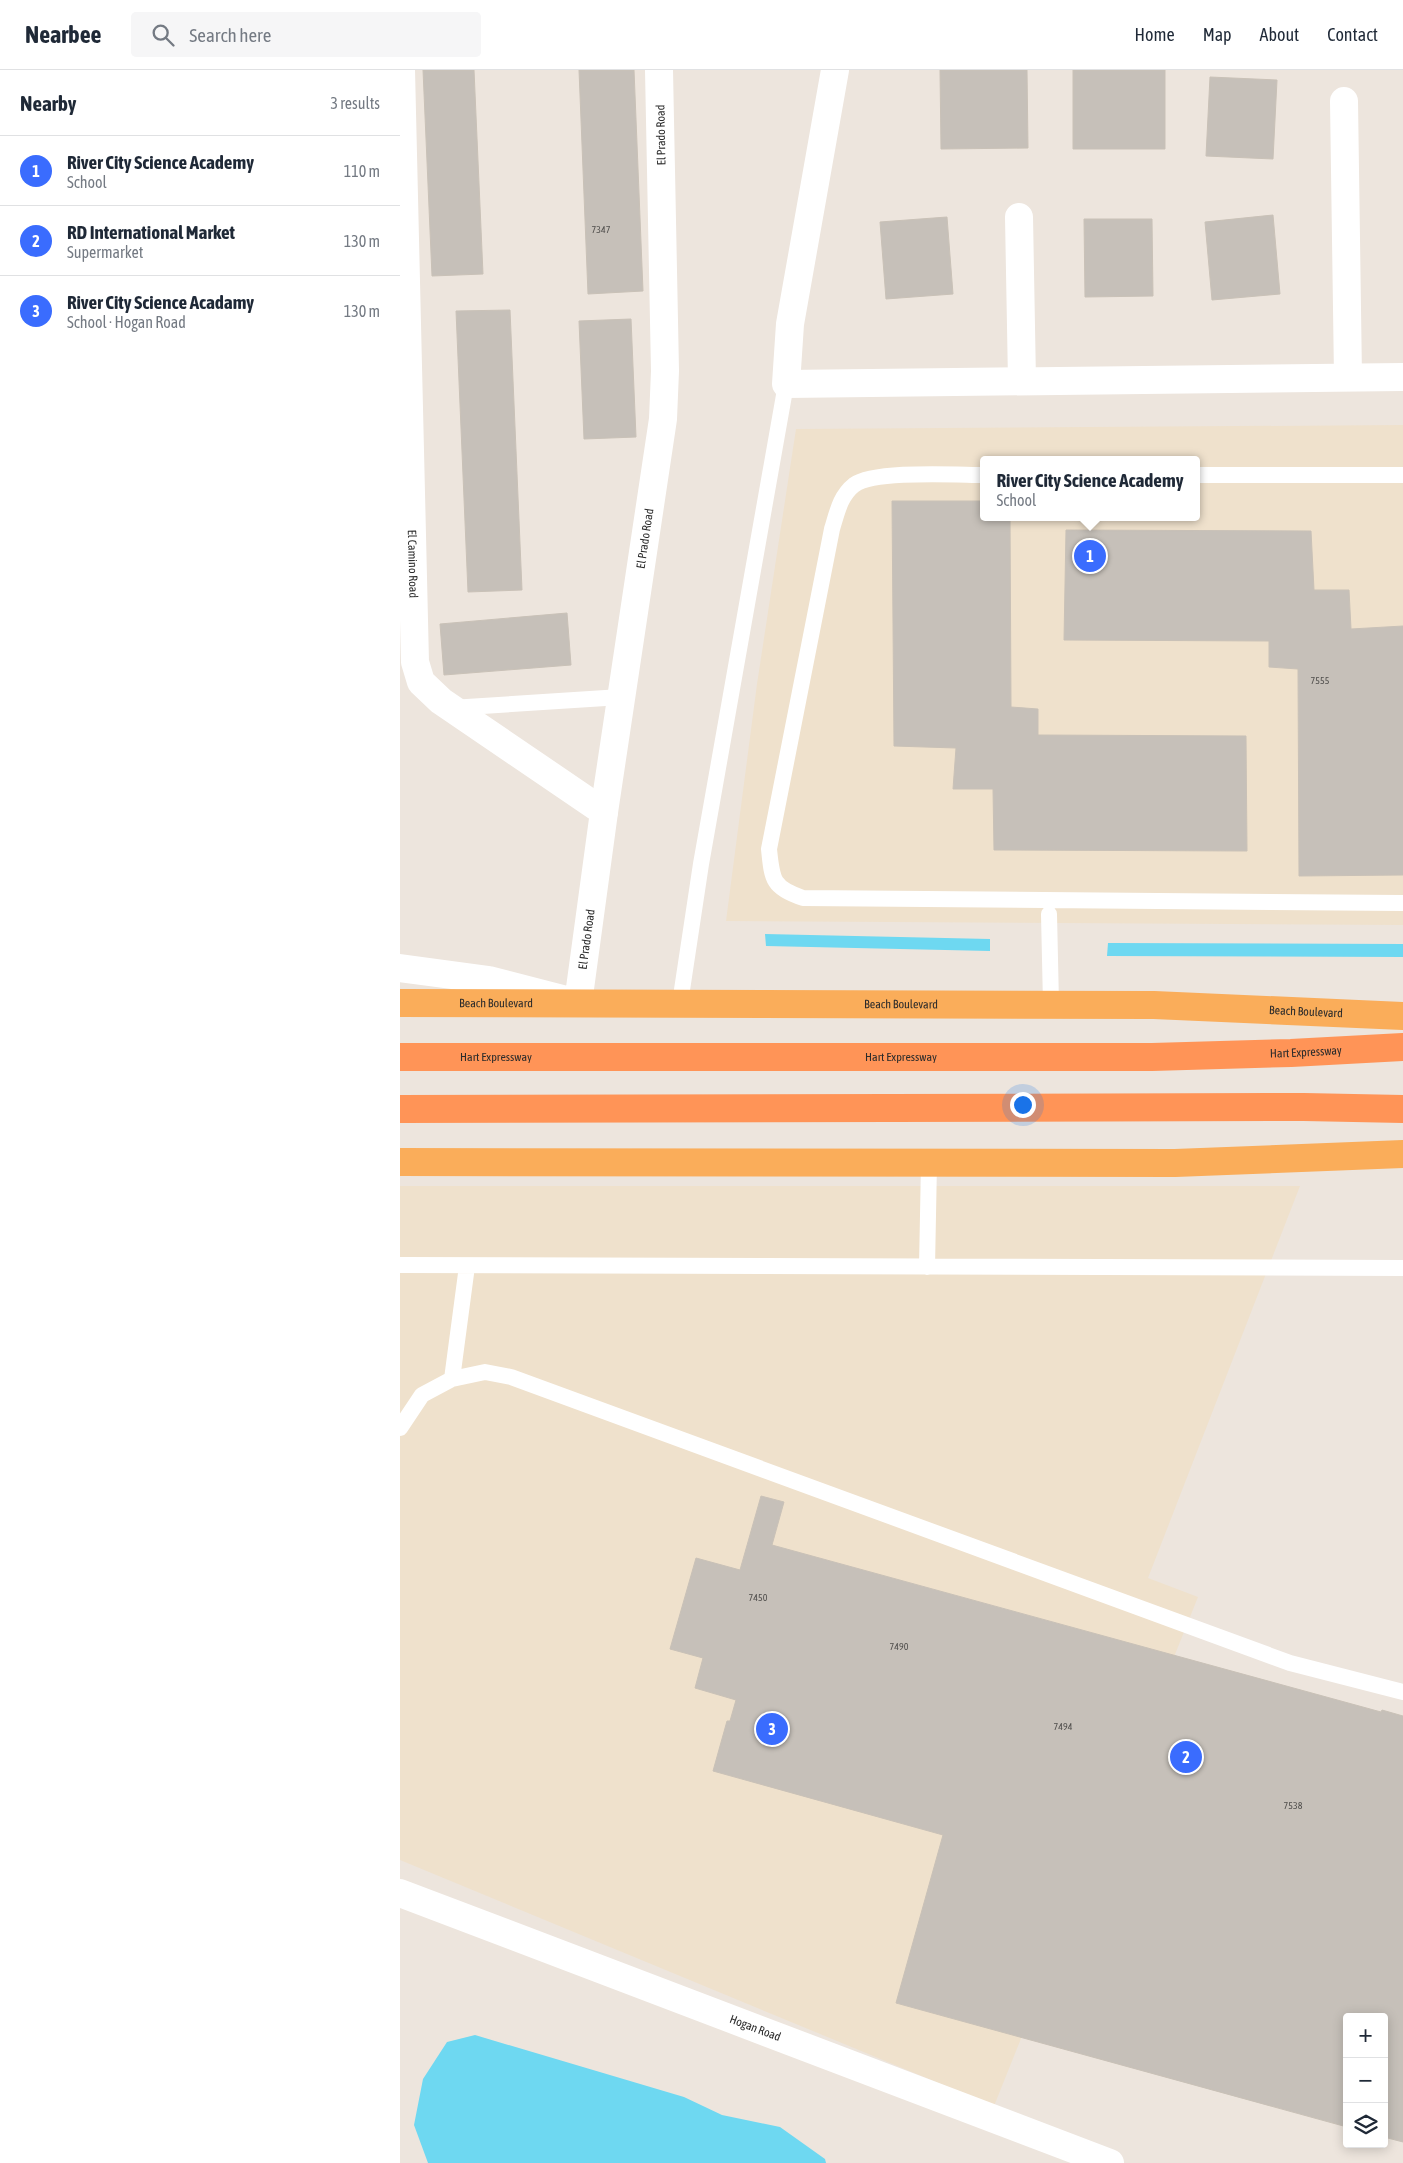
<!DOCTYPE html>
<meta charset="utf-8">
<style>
:root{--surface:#fff;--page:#f6f6f7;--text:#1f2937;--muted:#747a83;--line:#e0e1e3;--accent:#3a6cfe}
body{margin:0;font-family:"Asap Condensed",sans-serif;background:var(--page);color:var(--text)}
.controls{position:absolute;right:15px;bottom:15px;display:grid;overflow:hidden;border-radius:5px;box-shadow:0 2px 12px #0003}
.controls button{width:45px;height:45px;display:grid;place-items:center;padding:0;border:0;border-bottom:1px solid var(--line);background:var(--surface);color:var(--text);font:25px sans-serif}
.you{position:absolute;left:622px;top:1034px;width:18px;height:18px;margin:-12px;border:4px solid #fff;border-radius:50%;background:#1a73e8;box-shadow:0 0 0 8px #1a73e833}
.badge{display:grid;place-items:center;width:32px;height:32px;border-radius:50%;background:var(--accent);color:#fff;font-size:16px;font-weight:700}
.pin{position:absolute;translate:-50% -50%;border:2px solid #fff;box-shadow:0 1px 5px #0006}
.popup{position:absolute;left:580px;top:386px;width:220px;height:65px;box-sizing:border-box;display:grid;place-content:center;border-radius:5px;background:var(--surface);filter:drop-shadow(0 1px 4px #0005);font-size:16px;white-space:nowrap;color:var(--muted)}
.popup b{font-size:19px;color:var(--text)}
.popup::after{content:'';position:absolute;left:50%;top:100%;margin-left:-10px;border:10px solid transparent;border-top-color:var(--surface)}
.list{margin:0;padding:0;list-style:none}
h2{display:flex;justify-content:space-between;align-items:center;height:65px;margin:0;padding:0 20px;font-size:21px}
h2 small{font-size:16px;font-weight:400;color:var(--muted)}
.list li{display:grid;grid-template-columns:32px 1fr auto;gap:15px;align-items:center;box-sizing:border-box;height:70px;padding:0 20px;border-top:1px solid var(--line)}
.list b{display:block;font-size:19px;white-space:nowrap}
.list p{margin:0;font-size:16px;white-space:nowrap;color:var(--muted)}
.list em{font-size:16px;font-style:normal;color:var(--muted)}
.icon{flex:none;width:28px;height:28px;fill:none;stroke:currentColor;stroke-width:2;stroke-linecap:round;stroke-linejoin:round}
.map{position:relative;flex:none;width:1003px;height:2093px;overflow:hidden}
header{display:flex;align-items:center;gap:30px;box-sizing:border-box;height:70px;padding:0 25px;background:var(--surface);border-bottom:1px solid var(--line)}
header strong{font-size:24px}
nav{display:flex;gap:28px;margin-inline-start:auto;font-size:18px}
.search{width:350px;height:45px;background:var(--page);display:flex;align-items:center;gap:12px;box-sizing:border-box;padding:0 18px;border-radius:5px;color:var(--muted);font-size:19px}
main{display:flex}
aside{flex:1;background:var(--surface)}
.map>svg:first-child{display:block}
.education{fill:#efe1cc;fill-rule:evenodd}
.water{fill:#6ed8f1}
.building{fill:#c6c0b9;stroke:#c9c1b7}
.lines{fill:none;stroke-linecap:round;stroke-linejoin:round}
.service{stroke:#fff;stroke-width:16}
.minor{stroke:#fff;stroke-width:28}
.secondary{stroke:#fff;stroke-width:28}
.trunk{stroke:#faad5a;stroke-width:28}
.motorway{stroke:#ff9457;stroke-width:28}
.labels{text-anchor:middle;stroke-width:5;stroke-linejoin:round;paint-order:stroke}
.number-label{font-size:10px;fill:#52504e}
.street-label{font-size:12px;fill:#2b2b2b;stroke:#fff}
</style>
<header>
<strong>Nearbee</strong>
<div class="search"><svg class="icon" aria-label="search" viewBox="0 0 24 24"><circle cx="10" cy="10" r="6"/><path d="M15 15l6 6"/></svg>Search here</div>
<nav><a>Home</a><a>Map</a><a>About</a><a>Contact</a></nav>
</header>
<main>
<aside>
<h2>Nearby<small>3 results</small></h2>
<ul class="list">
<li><span class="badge">1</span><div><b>River City Science Academy</b><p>School</p></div><em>110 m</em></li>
<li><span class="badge">2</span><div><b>RD International Market</b><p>Supermarket</p></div><em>130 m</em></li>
<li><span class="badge">3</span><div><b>River City Science Acadamy</b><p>School · Hogan Road</p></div><em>130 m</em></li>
</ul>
</aside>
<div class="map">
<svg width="1003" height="2093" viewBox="0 0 1003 2093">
<rect width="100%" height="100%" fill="#ede5dd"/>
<path class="education" d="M1003 355V855L326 851 357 614 396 359ZM584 390H796V447H584Z
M0 1116H900L748 1508 798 1527 594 2036 0 1790Z"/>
<path class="water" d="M365 864 590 869V881L366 876Z
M708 873 1003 874V887L707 886Z
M75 1965 284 2027 322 2045 380 2057 425 2089 426 2093H28L14 2055 23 2009 47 1972Z"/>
<path class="building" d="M23 0H74L83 204 32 206Z
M179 0H234L243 221 188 224Z
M540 0H627L628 78 541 79Z
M673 0H765V79H673Z
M810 7 877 10 873 89 806 86Z
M873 145 880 224 812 230 805 152Z
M547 147 553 224 486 229 480 152Z
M684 149H752L753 226 685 227Z
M110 240 122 520 68 522 56 241Z
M231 249 236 367 184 369 179 251Z
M492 431H584V447H610L611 637 638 639V665L846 666 847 781 594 780 593 719H553L556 678 494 676Z
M666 460 911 461 914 520H949L951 559 1003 556V805L899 806 898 599 869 597V571L664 570Z
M167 543 171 595 44 605 40 554Z
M361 1426 384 1432 372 1475 981 1642 982 1640 1003 1646V2072L984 2067V1947H947V2057L496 1933 543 1765 313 1701 327 1651H330L336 1630 295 1618 303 1588 270 1579 296 1488 340 1500Z"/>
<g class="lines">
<path class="service" d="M584 405C557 405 474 400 454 415 440 426 437 443 432 459L369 779C372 809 372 818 403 828L1003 833
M796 405H1003
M51 638 221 627
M649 844 651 934
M280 933 301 794 386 314
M0 1195 1003 1198
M527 1197 529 1093
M52 1309 67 1196
M0 1358 22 1325 52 1309 85 1302 111 1307 890 1593 1003 1622"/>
<g class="minor">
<path id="s1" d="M1 0 15 592 21 612 41 631 204 742"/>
<path d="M435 0 390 254 386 314 1003 307"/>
<path d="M944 31 948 307"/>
<path d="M619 147 622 311"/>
<path id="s2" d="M0 898 89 910 178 933 204 742 263 349 265 301 259 0"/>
</g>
<path class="secondary" id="s3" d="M0 1823 710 2093"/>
<g class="trunk">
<path id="s4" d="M0 933 754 935 1003 946"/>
<path d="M0 1092 775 1093 1003 1084"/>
</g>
<g class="motorway">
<path id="s5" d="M0 987H752L891 983 1003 977"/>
<path d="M0 1039 904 1037 1003 1039"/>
</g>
</g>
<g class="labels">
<g class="number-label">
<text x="201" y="163">7347</text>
<text x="920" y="614">7555</text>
<text x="358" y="1531">7450</text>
<text x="499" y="1580">7490</text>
<text x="663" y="1660">7494</text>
<text x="893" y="1739">7538</text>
</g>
<g class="street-label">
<text transform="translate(261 65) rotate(-91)" y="4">El Prado Road</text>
<text dy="4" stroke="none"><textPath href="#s2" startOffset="651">El Prado Road</textPath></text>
<text dy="4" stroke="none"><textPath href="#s1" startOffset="494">El Camino Road</textPath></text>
<text dy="4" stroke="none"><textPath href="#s2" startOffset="246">El Prado Road</textPath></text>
<text dy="4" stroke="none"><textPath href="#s4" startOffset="96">Beach Boulevard</textPath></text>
<text dy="4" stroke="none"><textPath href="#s4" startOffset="501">Beach Boulevard</textPath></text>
<text dy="4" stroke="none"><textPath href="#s4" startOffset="906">Beach Boulevard</textPath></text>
<text dy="4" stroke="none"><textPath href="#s5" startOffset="906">Hart Expressway</textPath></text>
<text dy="4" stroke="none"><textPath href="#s5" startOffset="96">Hart Expressway</textPath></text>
<text dy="4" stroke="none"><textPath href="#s5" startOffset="501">Hart Expressway</textPath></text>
<text dy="4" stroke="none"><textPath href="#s3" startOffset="380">Hogan Road</textPath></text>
</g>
</g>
</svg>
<div class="controls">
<button>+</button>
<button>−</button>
<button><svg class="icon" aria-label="layers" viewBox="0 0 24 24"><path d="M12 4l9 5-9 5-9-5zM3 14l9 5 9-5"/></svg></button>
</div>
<div class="you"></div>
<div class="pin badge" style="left:690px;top:486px">1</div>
<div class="popup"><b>River City Science Academy</b>School</div>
<div class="pin badge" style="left:786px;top:1687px">2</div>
<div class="pin badge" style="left:372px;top:1659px">3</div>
</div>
</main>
